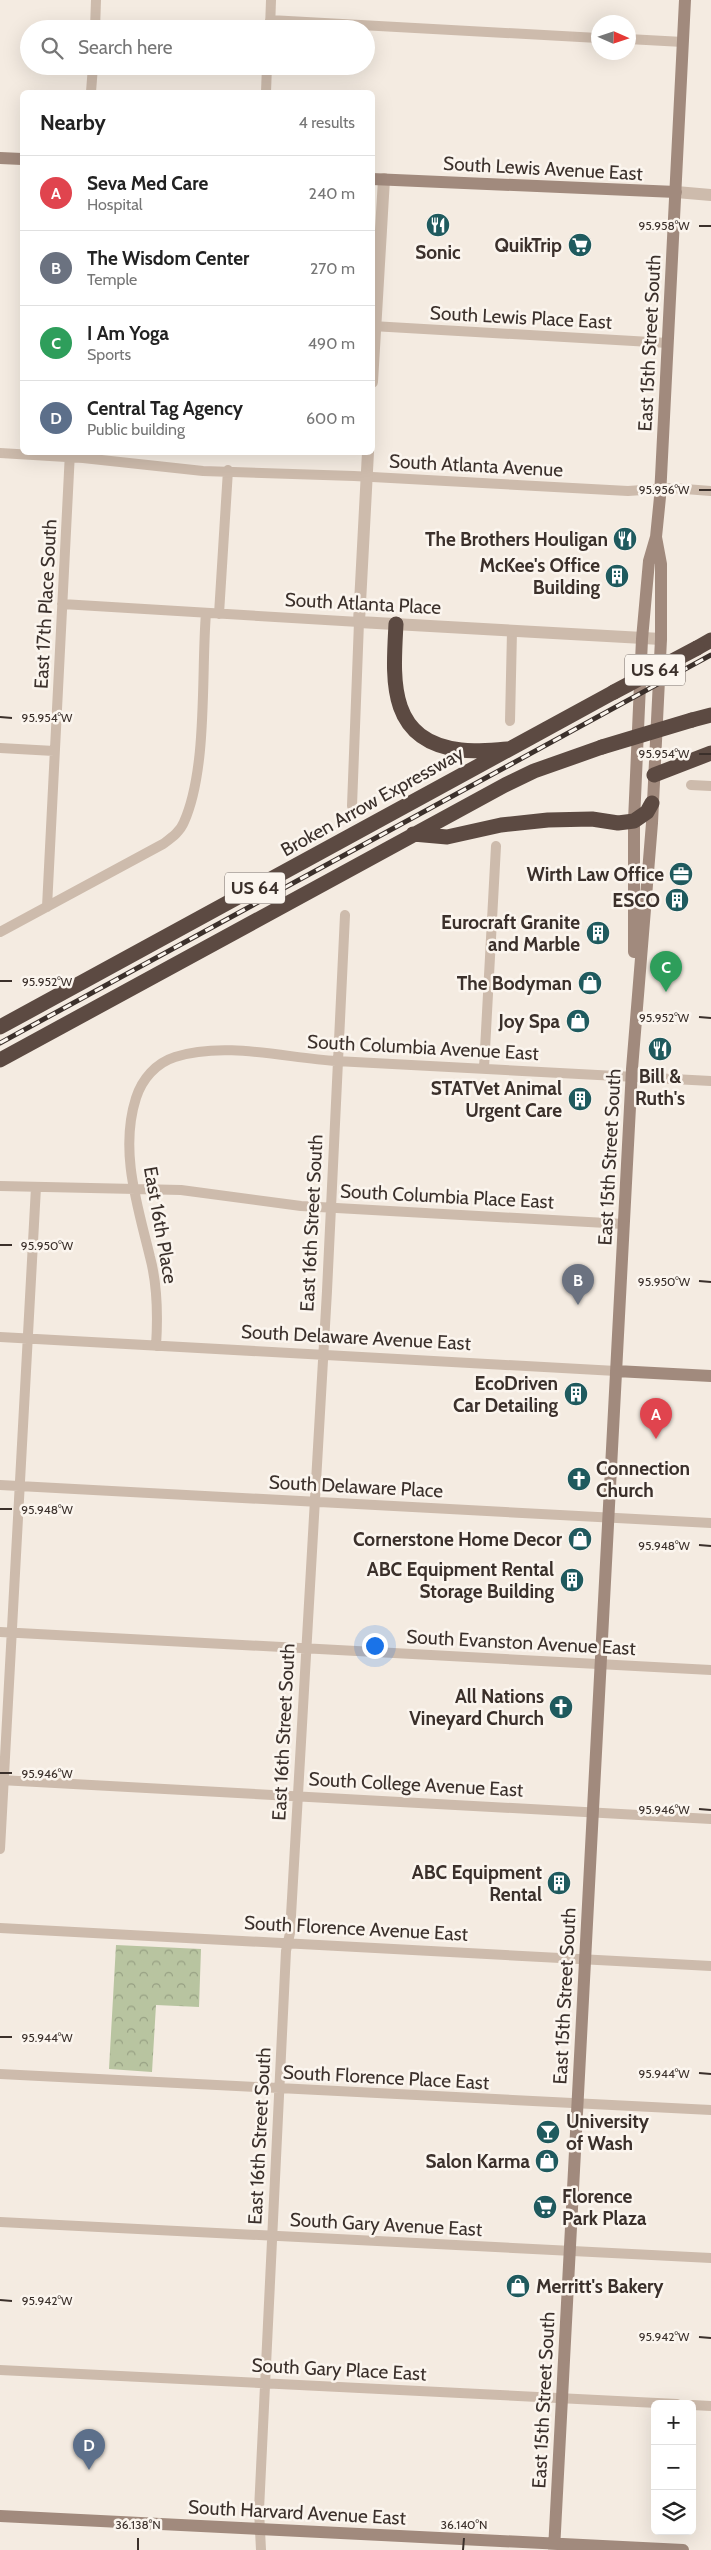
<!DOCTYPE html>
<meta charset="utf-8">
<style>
:root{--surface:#fff;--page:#f2f2f2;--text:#222;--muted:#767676;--line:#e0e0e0;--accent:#1f5a5e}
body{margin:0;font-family:Cabin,sans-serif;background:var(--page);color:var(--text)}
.controls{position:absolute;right:15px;bottom:15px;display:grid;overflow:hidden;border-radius:8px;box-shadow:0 5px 20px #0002}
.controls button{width:45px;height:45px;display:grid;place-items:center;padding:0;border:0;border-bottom:1px solid var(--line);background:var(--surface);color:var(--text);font:25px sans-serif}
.compass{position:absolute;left:591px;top:15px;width:45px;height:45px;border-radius:50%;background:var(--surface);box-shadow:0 5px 20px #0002;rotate:93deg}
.you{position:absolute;left:374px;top:1645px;width:18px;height:18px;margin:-12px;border:4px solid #fff;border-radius:50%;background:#1a73e8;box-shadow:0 0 0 8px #1a73e833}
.badge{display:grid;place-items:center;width:32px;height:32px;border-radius:50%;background:var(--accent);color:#fff;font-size:16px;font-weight:700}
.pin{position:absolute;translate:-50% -41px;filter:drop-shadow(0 1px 2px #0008)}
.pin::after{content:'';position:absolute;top:26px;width:18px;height:15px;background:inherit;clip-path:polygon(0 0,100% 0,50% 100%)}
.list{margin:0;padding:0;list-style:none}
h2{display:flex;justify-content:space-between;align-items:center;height:65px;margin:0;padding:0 20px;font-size:21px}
h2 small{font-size:16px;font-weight:400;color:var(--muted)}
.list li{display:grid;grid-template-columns:32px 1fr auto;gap:15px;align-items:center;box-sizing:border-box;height:75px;padding:0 20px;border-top:1px solid var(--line)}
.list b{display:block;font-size:19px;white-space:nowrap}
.list p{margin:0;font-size:16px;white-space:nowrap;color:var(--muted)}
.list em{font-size:16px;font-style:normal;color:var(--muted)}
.icon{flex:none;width:28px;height:28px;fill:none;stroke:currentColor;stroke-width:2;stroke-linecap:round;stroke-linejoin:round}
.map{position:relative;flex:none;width:711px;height:2550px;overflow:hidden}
.search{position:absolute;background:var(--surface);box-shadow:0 5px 20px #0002;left:20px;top:20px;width:355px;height:55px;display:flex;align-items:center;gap:12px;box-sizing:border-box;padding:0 18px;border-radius:28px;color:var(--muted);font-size:19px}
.panel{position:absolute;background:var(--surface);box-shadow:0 5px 20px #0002;left:20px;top:90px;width:355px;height:365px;border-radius:8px}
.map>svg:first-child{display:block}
.park{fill:url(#park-crowns)}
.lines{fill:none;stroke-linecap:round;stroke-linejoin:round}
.minor{stroke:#cdbbac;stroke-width:10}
.tertiary{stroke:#cdbbac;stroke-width:12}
.secondary{stroke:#a18a7d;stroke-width:12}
.motorway{stroke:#5c4a42;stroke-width:15}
.rail-casing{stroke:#3b302b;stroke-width:5}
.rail{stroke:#fbf5ee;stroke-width:3;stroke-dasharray:9;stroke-linecap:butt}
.motorway-bridge{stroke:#5c4a42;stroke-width:15}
.ticks{fill:none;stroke:#3b302b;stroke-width:2}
.labels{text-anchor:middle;stroke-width:5;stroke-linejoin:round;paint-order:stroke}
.shield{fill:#fbf5ee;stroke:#756b66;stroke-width:1}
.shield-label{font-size:18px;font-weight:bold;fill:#3b302b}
.street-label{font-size:19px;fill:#3b302b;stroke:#fbf5ee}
.poi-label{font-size:19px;font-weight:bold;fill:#3b302b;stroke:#fbf5ee;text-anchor:end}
.ticks-label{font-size:12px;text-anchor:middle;fill:#3b302b;stroke:#fbf5ee;stroke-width:5;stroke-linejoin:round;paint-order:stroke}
</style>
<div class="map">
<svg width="711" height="2550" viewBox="0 0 711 2550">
<defs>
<pattern id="park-crowns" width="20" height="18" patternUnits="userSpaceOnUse" patternTransform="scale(1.25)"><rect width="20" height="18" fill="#b8c4a0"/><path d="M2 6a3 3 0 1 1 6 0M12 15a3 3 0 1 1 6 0" fill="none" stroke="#97a083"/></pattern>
</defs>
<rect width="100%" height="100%" fill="#f4ebe1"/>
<path class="park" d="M116 1945 201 1949 199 2007 156 2005 152 2072 109 2069Z"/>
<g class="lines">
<path class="minor" d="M270 20 598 38
M95 29 96 0
M270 29 271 0
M628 39 683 42
M91 92 93 66
M266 92 267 66
M372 326 668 343
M0 453 83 458 203 471 354 476 628 491 672 488 711 491
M62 604 359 622 352 806
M219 614 228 470
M510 721 512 631
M0 748 54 751
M691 785 711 786
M47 907 70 452
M0 932 163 844C171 838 180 832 184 822 208 768 201 673 206 613
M484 1068 496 846
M0 1186 181 1190 301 1206 624 1224
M0 1337 616 1371
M156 1346C158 1316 158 1287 150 1257 138 1207 119 1151 136 1098 142 1079 156 1063 175 1057 225 1041 286 1058 336 1061 461 1068 586 1075 711 1081
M0 1485 711 1523
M0 1632 711 1670
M0 1780 711 1819
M0 1849 36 1187
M0 1928 711 1966
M0 2074 711 2110
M0 2222 711 2258
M0 2370 677 2404
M692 2405 711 2406
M261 2550 259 2510 286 1951 290 1933 327 1291 345 915"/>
<path class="tertiary" d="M676 192 711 195
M372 382 384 179
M368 452 359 622 661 639"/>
<path class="secondary" d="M0 158 22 159
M372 179 676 192
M634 952V821L642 639 649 561 656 537 660 497 685 0
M616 1371 711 1376
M0 2516 683 2550
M554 2550 632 1069 652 823 661 639V564L656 537"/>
<path class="motorway" d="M396 624C393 680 387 741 461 750 475 752 492 750 507 749
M697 648 711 640
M692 720 711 715
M654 775 711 753
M413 834 447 837 501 825 548 820 592 819 618 823 634 821 647 812 652 803
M0 1027 614 692
M0 1060 505 785 534 771 602 747"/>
<g class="rail-casing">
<path id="rail" d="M0 1043 711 655"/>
</g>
<use href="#rail" class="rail"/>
<path class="motorway-bridge" d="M614 692 697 648
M602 747 692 720"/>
</g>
<path class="ticks" d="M699 226H711M699 490H711M0 717 12 718M699 754H711M0 981H12M699 1017 711 1018M0 1245H12M699 1281 711 1282M0 1509H12M699 1545 711 1546M0 1773H12M699 1809 711 1810M0 2037H12M699 2073 711 2074M0 2300 12 2301M699 2337 711 2338M138 2550V2538M463 2550 464 2538"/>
<defs>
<g id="restaurant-disc" transform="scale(1.25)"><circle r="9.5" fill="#1f5a5e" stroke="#fbf5ee"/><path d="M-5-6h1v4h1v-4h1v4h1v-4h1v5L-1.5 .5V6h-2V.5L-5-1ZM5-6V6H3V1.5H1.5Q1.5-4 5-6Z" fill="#fff"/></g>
<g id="supermarket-disc" transform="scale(1.25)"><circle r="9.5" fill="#1f5a5e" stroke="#fbf5ee"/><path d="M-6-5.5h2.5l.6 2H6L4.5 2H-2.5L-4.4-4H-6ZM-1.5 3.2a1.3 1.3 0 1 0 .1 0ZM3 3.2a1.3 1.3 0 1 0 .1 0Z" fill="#fff"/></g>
<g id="building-disc" transform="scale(1.25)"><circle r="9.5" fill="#1f5a5e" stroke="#fbf5ee"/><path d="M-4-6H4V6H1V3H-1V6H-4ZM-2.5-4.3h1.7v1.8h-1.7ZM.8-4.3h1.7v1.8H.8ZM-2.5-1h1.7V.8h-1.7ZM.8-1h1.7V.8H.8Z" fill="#fff"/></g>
<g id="office-disc" transform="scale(1.25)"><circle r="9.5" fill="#1f5a5e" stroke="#fbf5ee"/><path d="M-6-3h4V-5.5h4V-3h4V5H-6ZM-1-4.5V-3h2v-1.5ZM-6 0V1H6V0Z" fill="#fff"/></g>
<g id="shop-disc" transform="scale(1.25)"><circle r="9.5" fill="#1f5a5e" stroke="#fbf5ee"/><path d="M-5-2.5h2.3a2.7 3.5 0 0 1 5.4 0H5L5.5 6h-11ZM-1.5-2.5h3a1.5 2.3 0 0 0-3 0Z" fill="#fff"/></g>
<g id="church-disc" transform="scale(1.25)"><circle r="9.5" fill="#1f5a5e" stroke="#fbf5ee"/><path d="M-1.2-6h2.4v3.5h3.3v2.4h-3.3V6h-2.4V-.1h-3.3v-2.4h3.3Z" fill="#fff"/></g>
<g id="bar-disc" transform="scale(1.25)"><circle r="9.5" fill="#1f5a5e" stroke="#fbf5ee"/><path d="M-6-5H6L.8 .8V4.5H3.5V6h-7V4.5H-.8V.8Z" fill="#fff"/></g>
</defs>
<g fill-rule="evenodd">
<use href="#restaurant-disc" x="438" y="225"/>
<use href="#supermarket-disc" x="580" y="245"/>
<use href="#restaurant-disc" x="625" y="539"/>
<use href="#building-disc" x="617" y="576"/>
<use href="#office-disc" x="681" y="874"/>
<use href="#building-disc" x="677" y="900"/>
<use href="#building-disc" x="598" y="933"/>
<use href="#shop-disc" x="590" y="983"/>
<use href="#shop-disc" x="578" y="1021"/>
<use href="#restaurant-disc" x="660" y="1049"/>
<use href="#building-disc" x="580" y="1099"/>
<use href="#building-disc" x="576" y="1394"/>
<use href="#church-disc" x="579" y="1479"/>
<use href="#shop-disc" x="580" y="1539"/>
<use href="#building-disc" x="572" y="1580"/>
<use href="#church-disc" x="561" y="1707"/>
<use href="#building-disc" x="559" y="1883"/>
<use href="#bar-disc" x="548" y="2132"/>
<use href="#shop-disc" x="547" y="2161"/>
<use href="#supermarket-disc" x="545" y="2207"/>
<use href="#shop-disc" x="518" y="2286"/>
</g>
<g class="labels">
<g class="shield">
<rect x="625" y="654.5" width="60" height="31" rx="4"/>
<rect x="225" y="872.5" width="60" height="31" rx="4"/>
</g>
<g class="shield-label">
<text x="655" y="676">US 64</text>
<text x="255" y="894">US 64</text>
</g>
<g class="street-label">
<text transform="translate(543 168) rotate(3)" y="7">South Lewis Avenue East</text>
<text transform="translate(521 317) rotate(3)" y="7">South Lewis Place East</text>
<text transform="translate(649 343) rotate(-87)" y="7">East 15th Street South</text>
<text transform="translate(476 465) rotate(3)" y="7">South Atlanta Avenue</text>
<text transform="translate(363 603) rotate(3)" y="7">South Atlanta Place</text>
<text transform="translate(45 604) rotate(-87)" y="7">East 17th Place South</text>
<text transform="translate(372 801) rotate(-29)" y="7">Broken Arrow Expressway</text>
<text transform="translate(423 1047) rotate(3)" y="7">South Columbia Avenue East</text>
<text transform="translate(609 1157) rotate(-87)" y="7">East 15th Street South</text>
<text transform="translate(447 1196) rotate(3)" y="7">South Columbia Place East</text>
<text transform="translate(311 1223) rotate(-87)" y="7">East 16th Street South</text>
<text transform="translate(161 1225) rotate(80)" y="7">East 16th Place</text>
<text transform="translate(356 1337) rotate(3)" y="7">South Delaware Avenue East</text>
<text transform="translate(356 1486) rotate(3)" y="7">South Delaware Place</text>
<text transform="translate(521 1642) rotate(3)" y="7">South Evanston Avenue East</text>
<text transform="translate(283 1732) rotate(-87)" y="7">East 16th Street South</text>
<text transform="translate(416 1784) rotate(3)" y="7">South College Avenue East</text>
<text transform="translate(356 1928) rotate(3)" y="7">South Florence Avenue East</text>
<text transform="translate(564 1996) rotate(-87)" y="7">East 15th Street South</text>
<text transform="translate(386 2077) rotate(3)" y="7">South Florence Place East</text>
<text transform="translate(259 2136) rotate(-87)" y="7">East 16th Street South</text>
<text transform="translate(386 2224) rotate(3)" y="7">South Gary Avenue East</text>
<text transform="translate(339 2369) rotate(3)" y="7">South Gary Place East</text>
<text transform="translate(543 2400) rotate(-87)" y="7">East 15th Street South</text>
<text transform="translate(297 2512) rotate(3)" y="7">South Harvard Avenue East</text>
</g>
<g class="poi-label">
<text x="562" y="252">QuikTrip</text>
<text x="438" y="259" text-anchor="middle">Sonic</text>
<text x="608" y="546">The Brothers Houligan</text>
<text x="600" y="572">McKee's Office<tspan x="600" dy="22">Building</tspan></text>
<text x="664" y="881">Wirth Law Office</text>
<text x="660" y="907">ESCO</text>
<text x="580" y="929">Eurocraft Granite<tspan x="580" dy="22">and Marble</tspan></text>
<text x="572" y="990">The Bodyman</text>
<text x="560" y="1028">Joy Spa</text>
<text x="660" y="1083" text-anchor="middle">Bill &amp;<tspan x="660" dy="22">Ruth's</tspan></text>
<text x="562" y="1095">STATVet Animal<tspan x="562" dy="22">Urgent Care</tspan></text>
<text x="558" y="1390">EcoDriven<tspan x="558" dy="22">Car Detailing</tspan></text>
<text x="596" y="1475" text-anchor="start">Connection<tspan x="596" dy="22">Church</tspan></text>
<text x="562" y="1546">Cornerstone Home Decor</text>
<text x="554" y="1576">ABC Equipment Rental<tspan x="554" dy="22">Storage Building</tspan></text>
<text x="544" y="1703">All Nations<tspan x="544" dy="22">Vineyard Church</tspan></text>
<text x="542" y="1879">ABC Equipment<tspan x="542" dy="22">Rental</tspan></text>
<text x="566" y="2128" text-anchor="start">University<tspan x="566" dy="22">of Wash</tspan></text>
<text x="530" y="2168">Salon Karma</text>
<text x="562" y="2203" text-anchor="start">Florence<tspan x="562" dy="22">Park Plaza</tspan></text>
<text x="536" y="2293" text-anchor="start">Merritt's Bakery</text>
</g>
</g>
<g class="ticks-label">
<text x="664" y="230">95.958°W</text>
<text x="664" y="494">95.956°W</text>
<text x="47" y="722">95.954°W</text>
<text x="664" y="758">95.954°W</text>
<text x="47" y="986">95.952°W</text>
<text x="664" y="1022">95.952°W</text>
<text x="47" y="1250">95.950°W</text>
<text x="664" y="1286">95.950°W</text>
<text x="47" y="1514">95.948°W</text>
<text x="664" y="1550">95.948°W</text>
<text x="47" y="1778">95.946°W</text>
<text x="664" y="1814">95.946°W</text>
<text x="47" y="2042">95.944°W</text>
<text x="664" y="2078">95.944°W</text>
<text x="47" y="2305">95.942°W</text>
<text x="664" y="2341">95.942°W</text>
<text x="138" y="2529">36.138°N</text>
<text x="464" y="2529">36.140°N</text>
</g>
</svg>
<div class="controls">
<button>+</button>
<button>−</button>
<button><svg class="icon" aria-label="layers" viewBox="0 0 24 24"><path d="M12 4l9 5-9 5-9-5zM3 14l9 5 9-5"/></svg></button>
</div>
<svg class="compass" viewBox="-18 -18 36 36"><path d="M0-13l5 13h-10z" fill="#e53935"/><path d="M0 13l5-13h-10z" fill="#767676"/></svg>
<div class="you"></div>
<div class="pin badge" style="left:656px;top:1439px;background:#e0444e">A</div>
<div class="pin badge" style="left:578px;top:1305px;background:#6b7280">B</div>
<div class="pin badge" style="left:666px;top:992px;background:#2e9e5b">C</div>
<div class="pin badge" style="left:89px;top:2470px;background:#5c6f8a">D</div>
<div class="search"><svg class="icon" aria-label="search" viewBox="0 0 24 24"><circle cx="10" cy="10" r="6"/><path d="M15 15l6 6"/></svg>Search here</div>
<section class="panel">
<h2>Nearby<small>4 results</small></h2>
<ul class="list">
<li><span class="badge" style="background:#e0444e">A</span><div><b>Seva Med Care</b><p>Hospital</p></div><em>240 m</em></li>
<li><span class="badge" style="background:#6b7280">B</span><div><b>The Wisdom Center</b><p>Temple</p></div><em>270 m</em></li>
<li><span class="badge" style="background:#2e9e5b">C</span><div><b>I Am Yoga</b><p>Sports</p></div><em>490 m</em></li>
<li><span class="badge" style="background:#5c6f8a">D</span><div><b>Central Tag Agency</b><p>Public building</p></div><em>600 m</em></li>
</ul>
</section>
</div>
